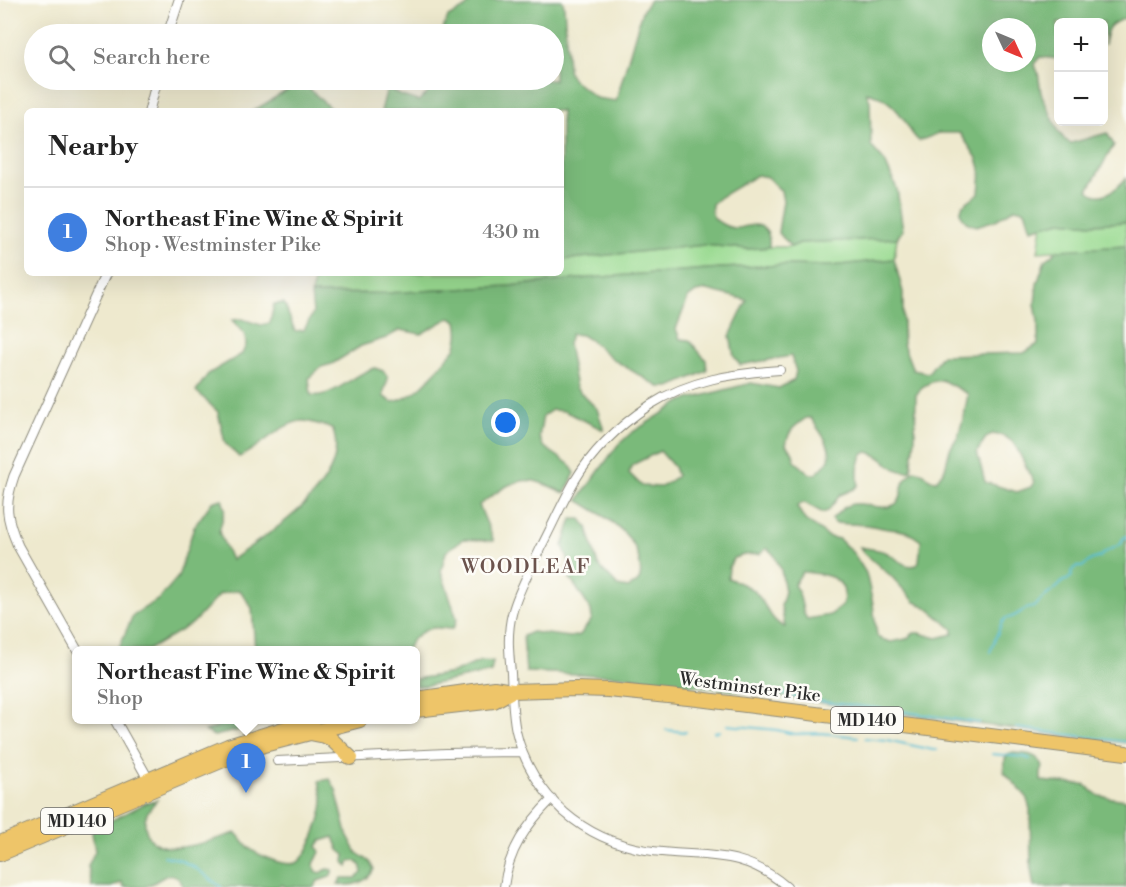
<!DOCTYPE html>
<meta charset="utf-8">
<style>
:root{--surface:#fff;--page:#f2f2f2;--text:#222;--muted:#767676;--line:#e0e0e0;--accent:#7c3aed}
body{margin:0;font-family:"Libre Bodoni",serif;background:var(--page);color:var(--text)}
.controls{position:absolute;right:18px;top:18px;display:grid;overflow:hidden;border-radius:9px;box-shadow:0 6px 24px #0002}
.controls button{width:54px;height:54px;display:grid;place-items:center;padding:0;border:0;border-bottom:2px solid var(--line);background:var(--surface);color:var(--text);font:30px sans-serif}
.compass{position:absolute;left:982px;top:18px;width:54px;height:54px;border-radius:50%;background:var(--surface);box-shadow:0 6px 24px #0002;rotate:134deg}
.you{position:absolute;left:506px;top:423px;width:21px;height:21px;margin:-15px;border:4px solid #fff;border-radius:50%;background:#1a73e8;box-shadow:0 0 0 9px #1a73e833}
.badge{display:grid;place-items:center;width:39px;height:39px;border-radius:50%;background:var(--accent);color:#fff;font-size:20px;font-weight:700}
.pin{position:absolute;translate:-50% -50px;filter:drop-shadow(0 2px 3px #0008)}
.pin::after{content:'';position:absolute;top:32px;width:21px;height:18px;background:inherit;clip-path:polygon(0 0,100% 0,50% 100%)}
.popup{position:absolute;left:72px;top:646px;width:348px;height:78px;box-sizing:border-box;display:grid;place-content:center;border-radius:9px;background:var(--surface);filter:drop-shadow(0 2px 4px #0005);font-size:20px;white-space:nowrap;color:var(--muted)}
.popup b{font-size:22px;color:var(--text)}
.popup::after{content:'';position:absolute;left:50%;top:100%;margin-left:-12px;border:12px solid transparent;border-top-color:var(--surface)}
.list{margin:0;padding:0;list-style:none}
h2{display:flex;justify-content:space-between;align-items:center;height:78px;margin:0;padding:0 24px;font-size:26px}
h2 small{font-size:20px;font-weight:400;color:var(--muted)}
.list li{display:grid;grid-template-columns:39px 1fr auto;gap:18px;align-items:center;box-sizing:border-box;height:90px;padding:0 24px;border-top:2px solid var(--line)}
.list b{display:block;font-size:22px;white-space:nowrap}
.list p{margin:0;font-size:20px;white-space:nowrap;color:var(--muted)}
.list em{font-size:20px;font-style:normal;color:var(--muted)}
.icon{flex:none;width:33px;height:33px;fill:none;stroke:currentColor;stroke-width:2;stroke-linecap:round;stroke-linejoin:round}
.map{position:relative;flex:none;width:1126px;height:887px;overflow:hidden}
.search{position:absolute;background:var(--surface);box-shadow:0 6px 24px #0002;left:24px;top:24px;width:540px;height:66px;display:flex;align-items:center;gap:15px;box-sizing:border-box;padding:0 21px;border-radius:33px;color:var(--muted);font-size:22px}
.panel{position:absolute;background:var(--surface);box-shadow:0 6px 24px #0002;left:24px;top:108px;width:540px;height:168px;border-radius:9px}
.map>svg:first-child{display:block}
.green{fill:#99da90;stroke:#62825e;stroke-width:1.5}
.forest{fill:#7aba7a;stroke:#527252;stroke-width:1.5;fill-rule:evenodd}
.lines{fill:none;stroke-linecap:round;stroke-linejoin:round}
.stream{stroke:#56bdd3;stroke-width:2}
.minor-casing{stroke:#8c8a7c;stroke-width:10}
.tertiary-casing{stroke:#8c8a7c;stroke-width:11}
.trunk-casing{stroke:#8c8a7c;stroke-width:16}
.minor{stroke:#fff;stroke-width:8}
.tertiary{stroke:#fff;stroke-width:9}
.trunk{stroke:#eec569;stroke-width:14}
.labels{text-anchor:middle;stroke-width:5;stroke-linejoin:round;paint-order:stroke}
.shield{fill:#fdfcf7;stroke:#6a6a68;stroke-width:1.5}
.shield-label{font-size:16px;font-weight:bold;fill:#2b2b2b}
.street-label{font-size:18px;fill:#2b2b2b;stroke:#fdfcf7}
.neighbourhood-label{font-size:20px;letter-spacing:1.5px;fill:#6b534d;stroke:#fdfcf7}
</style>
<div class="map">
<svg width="1126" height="887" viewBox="0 0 1126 887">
<rect width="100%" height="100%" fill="#fdfcf7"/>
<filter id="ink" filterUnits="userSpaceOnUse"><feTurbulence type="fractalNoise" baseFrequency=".0167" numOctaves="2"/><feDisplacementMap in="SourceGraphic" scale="12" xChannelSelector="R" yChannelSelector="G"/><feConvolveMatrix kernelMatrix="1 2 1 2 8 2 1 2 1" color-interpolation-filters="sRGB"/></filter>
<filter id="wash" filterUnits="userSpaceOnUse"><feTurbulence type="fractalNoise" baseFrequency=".008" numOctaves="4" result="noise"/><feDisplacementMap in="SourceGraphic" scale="24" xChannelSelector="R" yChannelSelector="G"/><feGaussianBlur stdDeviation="1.35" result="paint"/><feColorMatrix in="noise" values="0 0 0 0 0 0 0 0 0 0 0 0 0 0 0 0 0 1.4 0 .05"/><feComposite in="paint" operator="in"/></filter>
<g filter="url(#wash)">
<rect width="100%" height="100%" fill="#eee9ce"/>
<path class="green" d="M1061 221 1092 224 1126 222V246L1038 252 1042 226Z
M897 238 894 259 831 266 786 265 722 268 589 278 509 286 386 293 311 294 316 273H561V260L704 245 749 249 769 247H791L800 243Z"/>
<path class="forest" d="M472 0H562L564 5 568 70 572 79 596 98 616 101 642 11 650 0H1126V18C1108 24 1107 27 1104 45V22H1058V59L1040 57 1034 64 1038 72 1041 93 1059 132 1065 140 1071 143 1107 133 1114 145 1088 190C1101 203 1117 189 1126 178V222L1092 224 1061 221 1031 229 1025 210 1015 208 996 220 976 226 966 222 960 213 963 205 979 193 981 172 977 158 960 133H939L919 141C909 132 909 126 902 117 893 104 881 95 866 92L870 101 871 146 885 162 897 189 903 230 897 238 800 243 791 247 778 232 783 201 781 191 767 177 757 175 720 197 712 204C712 207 711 211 712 214 715 222 728 228 736 228 743 228 749 224 756 225 768 226 770 237 769 247L749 249 704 245 561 260V111H381L387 88 402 96 418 101 428 93V80H554V34H441L448 17 465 8ZM991 27H1027V63H991Z
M304 85 312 91 333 111H253L294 86Z
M1126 246V743L1066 736 623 676 526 672 523 636 532 632 570 637 580 635 592 619 591 610 568 575 570 565 563 546 572 519H581L587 527 598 565 618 586 628 588C640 582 642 579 640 566 637 532 603 516 578 500L617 446 631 433 682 401 751 383 779 388 794 380 796 371 791 356 740 365 734 356 730 336 747 300 707 290 696 292 688 298 676 329 680 339 689 340 706 360 707 371 670 387H659L614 360 590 340 582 335 571 334 568 344 576 388 597 409 604 430 564 411 552 410 543 416 539 437 543 446 569 464 575 473 565 493C555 489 544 483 534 481 513 477 495 494 479 505L494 541 463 539 446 552 441 571 457 619 453 629C447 629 439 627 433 628 421 630 410 640 407 650H255L252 608 240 590 220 594 193 623 148 650H118L133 615 159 599 178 577 194 527 212 502 222 499 225 509 219 532 231 560C267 534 355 483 332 428 323 426 313 422 304 421 284 420 259 449 239 457L225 443 218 412 196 391 208 374 242 354 246 345 245 335 232 320 242 319 261 325 270 323 274 304 284 303 295 331 304 330 313 313 311 294 386 293 509 286 589 278 722 268 786 265 831 266 894 259 903 292V344L913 370 928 373 942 355 1024 353 1038 344V321L1035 304 1037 284 1045 260 1058 250ZM452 318 457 321C459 332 459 339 455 349 437 368 421 397 392 402L384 397C382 388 388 385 388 377L383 371 375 368C354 373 333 399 311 395L309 378 321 367 332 364 361 346 386 338 400 330 421 334 447 319ZM942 380 968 394 964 416 958 436 950 449 945 469 936 481 931 480 924 473 915 470C910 474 905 478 903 484 900 492 903 501 894 505 879 512 861 499 847 506 841 509 836 515 832 519L834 523 867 525 888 529 898 530 908 532 921 541 919 561 917 565C903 569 897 557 885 552 877 549 868 549 860 547L863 552 891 576 915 602 926 607 953 629V634L937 638 919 633H914L906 639 891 642 881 639 877 636 873 604 866 573 854 554 839 539 829 537 805 520 797 507 800 504 805 503 823 513 828 511 840 495 854 489 858 485V469L862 454 868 452C871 453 875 455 878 456 889 463 896 474 911 471L915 439 916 395 922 387 931 382ZM806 418H811C818 430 833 445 829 459 827 464 820 470 816 474H810L795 461 792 451 786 445C789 429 794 427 806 418ZM992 434 1004 436 1014 443 1034 482 1031 487 1017 492 985 482 977 452 985 439ZM660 451 674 467 677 476 661 487 642 486 629 473 632 465ZM767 548 774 555 781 570 785 591 781 606 785 627C770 622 765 601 754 591 747 585 736 582 728 578L729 567 734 558 744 555 760 554ZM802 572C824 574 852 576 842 606L830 615 807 619 804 614 799 593 794 585Z
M481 661 493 662 491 672 425 686H416V679L453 673Z
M224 720H263L244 729 214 736 205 731 215 728Z
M1009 753C1023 753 1038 752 1043 767L1041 773V781L1085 785 1099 796 1126 800V887H1034L1031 869 1030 809 1026 796 1004 772 1005 759Z
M330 779 336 790 347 834 357 853 369 861 374 869C368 883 351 887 338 884L342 878H356L362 873 361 867 357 861H350L348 867 344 862 345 855 339 850 334 837 321 841 317 846 320 852 314 864 315 871 321 873 327 869 333 870 330 877 318 881 314 887H286L282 885 276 887H184C171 862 162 882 144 887 138 887 130 887 124 887L122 882 112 887H91L92 886 88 866 95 851 92 833 94 829 146 803 157 800C149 809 142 817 146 830 155 864 213 839 236 833 240 837 244 843 248 847 257 855 284 867 296 863 309 858 323 813 323 800 322 794 320 787 319 781Z"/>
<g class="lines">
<path class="stream" d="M990 652 1002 622 1006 618C1015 618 1020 611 1028 608 1030 607 1032 608 1033 607 1038 605 1037 604 1041 600 1048 593 1058 589 1063 581L1067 580 1072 576 1071 572 1076 567H1082L1091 560 1100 557C1105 550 1114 549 1122 543V540L1126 536
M686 675 711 682 734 685 784 694 806 700 900 711 979 723
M727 725 777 730 794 734 821 733 858 737
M1016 728 1126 742
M666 730 686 732
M714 732 720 731
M865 738 887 740 933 750H937
M992 754 1024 757 1030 759
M164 856 178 859 194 867 221 887"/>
</g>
</g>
<g filter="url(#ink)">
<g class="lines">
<g class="minor-casing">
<path id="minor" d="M780 370C734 373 689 380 650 405 620 425 592 451 574 482 562 503 552 526 541 547 531 569 518 590 512 614 507 633 509 653 511 673 512 692 512 713 516 731 523 762 541 791 564 812 587 832 616 845 646 850 701 859 740 846 787 887
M277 761 446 753 522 752
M504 887C508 851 527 824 552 799"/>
</g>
<g class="tertiary-casing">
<path id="tertiary" d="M168 34 179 0
M149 111 157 80
M77 650 18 546C6 518 4 505 14 476L106 273
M115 720 151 784"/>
</g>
<g class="trunk-casing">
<path id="trunk" d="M416 699 494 688 512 691 576 689 608 690 698 699 1126 753
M416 710 494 701 512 691
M310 733 325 736 331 739 351 758
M0 843 228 746 313 720
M0 854 233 756 264 745 360 720"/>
</g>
<use href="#minor" class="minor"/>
<use href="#tertiary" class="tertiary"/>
<use href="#trunk" class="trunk"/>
</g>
</g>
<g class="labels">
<g class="shield">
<rect x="831" y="707" width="72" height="26" rx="4.5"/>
<rect x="41" y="808" width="72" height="26" rx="4.5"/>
</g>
<g class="shield-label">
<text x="867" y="726">MD 140</text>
<text x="77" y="827">MD 140</text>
</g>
<g class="street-label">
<text transform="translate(750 687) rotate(7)" y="6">Westminster Pike</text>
</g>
<g class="neighbourhood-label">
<text x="526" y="573">WOODLEAF</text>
</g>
</g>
</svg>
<div class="controls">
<button>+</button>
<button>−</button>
</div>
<svg class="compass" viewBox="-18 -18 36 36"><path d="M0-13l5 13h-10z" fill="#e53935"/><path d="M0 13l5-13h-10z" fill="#767676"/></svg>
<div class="you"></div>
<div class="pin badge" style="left:246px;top:793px;background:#3f7fe0">1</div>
<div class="popup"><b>Northeast Fine Wine &amp; Spirit</b>Shop</div>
<div class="search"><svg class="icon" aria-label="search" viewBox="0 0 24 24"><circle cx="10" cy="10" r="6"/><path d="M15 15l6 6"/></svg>Search here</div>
<section class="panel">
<h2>Nearby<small></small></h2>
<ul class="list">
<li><span class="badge" style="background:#3f7fe0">1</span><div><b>Northeast Fine Wine &amp; Spirit</b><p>Shop · Westminster Pike</p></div><em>430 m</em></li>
</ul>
</section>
</div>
